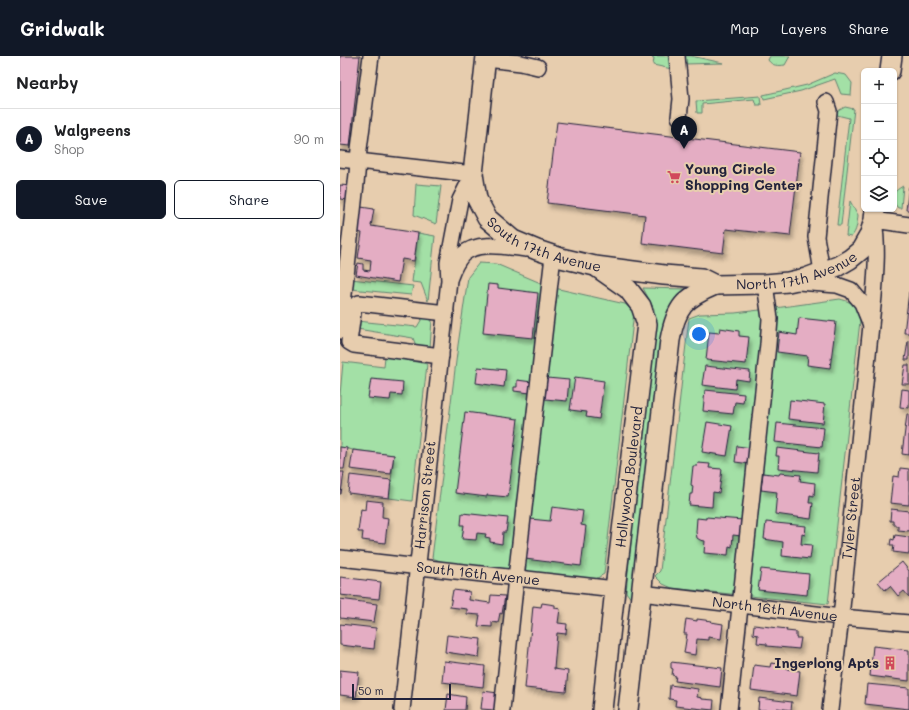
<!DOCTYPE html>
<meta charset="utf-8">
<style>
:root{--surface:#fff;--page:#f6f6f6;--text:#202124;--muted:#757577;--line:#e0e0e0;--accent:#111827}
body{margin:0;font-family:Mali,sans-serif;background:var(--page);color:var(--text)}
.controls{position:absolute;right:12px;top:12px;display:grid;overflow:hidden;border-radius:6px;box-shadow:0 1px 3px #0004}
.controls button{width:36px;height:36px;display:grid;place-items:center;padding:0;border:0;border-bottom:1px solid var(--line);background:var(--surface);color:var(--text);font:20px sans-serif}
.scale{position:absolute;left:12px;bottom:10px;width:99px;box-sizing:border-box;padding-left:4px;border:2px solid #22223b;border-top:0;font-size:11px;line-height:14px;white-space:nowrap;color:#22223b;-webkit-text-stroke:3px #e7cdae;paint-order:stroke}
.you{position:absolute;left:359px;top:278px;width:14px;height:14px;margin:-10px;border:3px solid #fff;border-radius:50%;background:#1a73e8;box-shadow:0 0 0 6px #1a73e833}
.badge{display:grid;place-items:center;width:26px;height:26px;border-radius:50%;background:var(--accent);color:#fff;font-size:13px;font-weight:700}
.pin{position:absolute;translate:-50% -33px;filter:drop-shadow(0 1px 2px #0008)}
.pin::after{content:'';position:absolute;top:21px;width:14px;height:12px;background:inherit;clip-path:polygon(0 0,100% 0,50% 100%)}
.list{margin:0;padding:0;list-style:none}
h2{display:flex;justify-content:space-between;align-items:center;height:52px;margin:0;padding:0 16px;font-size:17px}
h2 small{font-size:13px;font-weight:400;color:var(--muted)}
.list li{display:grid;grid-template-columns:26px 1fr auto;gap:12px;align-items:center;box-sizing:border-box;height:60px;padding:0 16px;border-top:1px solid var(--line)}
.list b{display:block;font-size:15px;white-space:nowrap}
.list p{margin:0;font-size:13px;white-space:nowrap;color:var(--muted)}
.list em{font-size:13px;font-style:normal;color:var(--muted)}
.actions{display:flex;gap:8px;padding:12px 16px}
.actions a{flex:1;padding:9px 0;border:1px solid var(--accent);border-radius:6px;text-align:center;font-size:14px;color:var(--accent)}
.actions .main{background:var(--accent);color:#fff}
.icon{flex:none;width:22px;height:22px;fill:none;stroke:currentColor;stroke-width:2;stroke-linecap:round;stroke-linejoin:round}
.map{position:relative;flex:none;width:569px;height:654px;overflow:hidden}
header{display:flex;align-items:center;gap:24px;box-sizing:border-box;height:56px;padding:0 20px;background:var(--accent);color:#fff}
header strong{font-size:19px}
nav{display:flex;gap:22px;margin-inline-start:auto;font-size:14px}
main{display:flex}
aside{flex:1;background:var(--surface)}
.map>svg:first-child{display:block}
.green{fill:#a3e0a6;stroke:#628170}
.building{fill:#e4adc3;stroke:#22223b;filter:url(#shadow)}
.lines{fill:none;stroke-linecap:round;stroke-linejoin:round}
.minor-casing{stroke:#22223b;stroke-width:18}
.major-casing{stroke:#22223b;stroke-width:22}
.minor{stroke:#e7cdae;stroke-width:15}
.major{stroke:#e7cdae;stroke-width:19}
.labels{text-anchor:middle;stroke-width:4;stroke-linejoin:round;paint-order:stroke}
.poi-label{font-size:14px;font-weight:bold;fill:#22223b;stroke:#e7cdae;text-anchor:start}
.street-label{font-size:14px;fill:#22223b;stroke:#e7cdae}
</style>
<header>
<strong>Gridwalk</strong>
<nav><a>Map</a><a>Layers</a><a>Share</a></nav>
</header>
<main>
<aside>
<h2>Nearby<small></small></h2>
<ul class="list">
<li><span class="badge">A</span><div><b>Walgreens</b><p>Shop</p></div><em>90 m</em></li>
</ul>
<div class="actions"><a class="main">Save</a><a>Share</a></div>
</aside>
<div class="map">
<svg width="569" height="654" viewBox="0 0 569 654">
<defs>
<filter id="shadow"><feDropShadow dx="2.5" dy="4.5" stdDeviation="2" flood-color="#0004"/></filter>
</defs>
<rect width="100%" height="100%" fill="#e7cdae"/>
<filter id="ink" filterUnits="userSpaceOnUse"><feTurbulence type="fractalNoise" baseFrequency=".025" numOctaves="2"/><feDisplacementMap in="SourceGraphic" scale="8" xChannelSelector="R" yChannelSelector="G"/><feConvolveMatrix kernelMatrix="1 2 1 2 8 2 1 2 1" color-interpolation-filters="sRGB"/></filter>
<g filter="url(#ink)">
<path class="green" d="M310 0H328L332 13 313 9 314 2Z
M343 0H351L383 7 345 8Z
M430 0H450L445 9C438 10 432 10 428 4Z
M495 17 506 19 512 27 511 39 501 38 495 23 461 35 424 43 423 39 467 29Z
M420 40 421 49H416L414 43 362 48V57H357L356 45Z
M505 51 514 53 501 169H497L509 62 497 59 498 55Z
M76 128 101 130 96 168 74 159Z
M563 130 561 152H558L554 147C554 136 553 136 563 130Z
M510 145 518 159C517 168 517 175 511 181L506 180Z
M78 177 95 180 88 245 81 227 72 226Z
M139 207 156 208 210 231 285 248 294 256 264 518 254 524 106 507 92 502 118 289 128 221Z
M11 223 73 230 71 239 10 233Z
M303 232 348 233 294 547 286 536 314 253Z
M500 243C515 247 517 250 520 265L488 548 332 532 323 528 315 520 320 515 349 262 360 258 395 257 428 253Z
M83 261 92 263 90 292 76 290 73 282 17 273V265L77 271Z
M45 300 87 308 72 445 49 442 54 399 13 394 0 391V339L3 306 44 311Z"/>
<path class="building" d="M0 0H20L10 90 0 89Z
M217 66 460 96 450 180 386 173 383 197 302 187 305 159 207 147Z
M0 129 11 130 9 144 0 143Z
M569 131V154H566Z
M21 151 34 153 31 170 78 177 74 205 62 203 58 226 16 219 18 207 23 208V214L30 215 31 204 18 202 22 177 17 176Z
M148 228 158 229V232L198 237 193 282 143 277Z
M569 236V277H564Z
M459 262 496 266 490 312 467 309 468 300 437 296 439 276 457 279Z
M380 272 399 275V280L409 281 406 308 366 304 369 276 379 277Z
M568 285H569V304H565Z
M565 309H569V328H562Z
M365 310 410 315 409 325 396 323 395 333 362 329Z
M138 311 166 314 164 331 136 327Z
M235 321 264 325 259 363 246 361 247 356 230 354Z
M207 322 229 324 227 345 205 343Z
M31 323 63 326 62 339 51 338 50 344 28 342Z
M177 324 192 326 190 337 174 335V331H177Z
M562 333 569 334V352L560 351Z
M365 334 404 338 403 347 395 346 393 358 363 355Z
M450 344 485 348 483 367 448 363Z
M125 356 178 363 168 441 147 439V441L115 437Z
M567 358H569V399L562 398Z
M367 366 392 370 387 400 362 396Z
M437 367 484 372 482 391 435 386Z
M397 390 412 392 411 408 395 406Z
M0 391 7 392 4 413H0Z
M437 392 479 397 477 416 438 412 439 400H436Z
M13 394 54 399 51 418 10 413Z
M358 407 370 408 369 412 382 413 379 437 373 436 372 451 349 449 350 438H352L353 430 351 429 353 410H357Z
M560 412 569 413V449L550 447 553 420 559 421Z
M0 416H4L1 438H0Z
M423 417 439 419 440 417 461 419 460 425 475 427 474 440 470 439 469 447H473L471 463 435 458 437 436 421 434Z
M10 419 51 424 49 442 8 437Z
M26 444 43 446 42 461 48 462 45 487 22 484 23 476H18L21 453 25 454Z
M212 451 243 455 241 469 246 470 241 510 185 503 190 463 210 465Z
M551 453 569 455V475L558 474V470H555V468H553V465H550Z
M122 457 168 462 166 476H163L162 488 150 486V482L145 481 146 478 137 477 136 484 122 483 124 469H121Z
M366 461 403 464 401 480 393 479 392 491 389 490 388 499 364 497 365 485 360 484 357 482 356 476 357 462 366 463Z
M426 466 466 470 465 479 462 478 461 488 472 489 470 503 442 500 443 486 424 483Z
M555 479 569 481V498L553 496 554 489H550L551 483 554 484Z
M562 506 569 515V541L564 535 558 540 550 530 545 534 538 526Z
M421 513 469 518 467 539 418 534Z
M0 521 41 526 39 543 0 539Z
M113 534 130 536 129 544 150 547 151 539 165 540 162 558 160 557 158 567 152 566V571L138 570 140 559 127 558V553L110 551Z
M0 543 37 548 34 566 0 562Z
M202 547 215 549V552L220 553 218 567 227 568 226 578 217 577 214 613 228 615 226 636 185 632 193 550 201 551Z
M346 563 357 565V563L372 565 371 566 383 568 381 583 368 581V584L357 583 355 599 344 597 347 578H344Z
M0 568 36 572 34 593 0 589Z
M414 569 447 573 446 575 456 576V582H461L459 593 427 590V588L417 587 418 579 413 578Z
M107 579 141 583 139 601 105 596Z
M533 590 569 594V625L530 620Z
M104 605 145 610 143 631 102 626Z
M331 606 382 612 380 631 335 625 336 620 332 619 333 613 331 612Z
M431 607 447 609V613L460 615 457 640 411 634 414 609 430 611Z
M0 614 19 616 16 641 0 639Z
M527 628 569 632V653L525 648Z
M330 629 358 633 357 641 362 642V643L374 644 373 654 335 650 336 644 329 643Z
M143 635 158 637 155 654 141 653Z
M108 638 126 641 125 654H106Z
M419 642 452 646 451 654 437 652V654H418Z"/>
<g class="lines">
<g class="minor-casing">
<g id="minor">
<path d="M337 0 341 43 339 61"/>
<path d="M146 3 181 7 198 11"/>
<path d="M0 103 133 118 120 144 108 207 109 224 62 654"/>
<path d="M482 215 476 181 489 55 486 46"/>
<path d="M110 221C113 213 116 206 122 199 137 184 168 191 186 193"/>
<path d="M458 226 497 229 511 234 522 247 531 269"/>
<path d="M0 275 17 118 19 93 31 0"/>
<path d="M101 300 14 289 9 286 14 250 19 247 106 257"/>
<path id="s1" d="M0 502 275 533"/>
<path id="s2" d="M301 537 501 561 569 567"/>
<path d="M162 654 176 522 213 200"/>
<path d="M389 654 428 288 430 263 425 228"/>
<path id="s3" d="M490 654 501 561 534 240C536 215 538 190 534 164L569 169"/>
</g>
</g>
<g class="major-casing">
<g id="major">
<path id="s4" d="M146 0 133 118 137 143 147 162 173 184 197 194 221 202 255 210 324 219 361 222 375 229 425 228 448 226 466 222 498 210 510 203 521 194 529 180 534 164 535 153"/>
<path d="M550 15 552 0"/>
<path d="M258 212 288 233 301 250 307 268 275 533 262 654"/>
<path d="M288 654 330 284C336 251 344 242 375 229"/>
</g>
</g>
<use href="#minor" class="minor"/>
<use href="#major" class="major"/>
</g>
</g>
<defs>
<g id="supermarket-bare" transform="scale(1.08)"><path d="M-6-5.5h2.5l.6 2H6L4.5 2H-2.5L-4.4-4H-6ZM-1.5 3.2a1.3 1.3 0 1 0 .1 0ZM3 3.2a1.3 1.3 0 1 0 .1 0Z" fill="#d1495b" stroke="#e7cdae" stroke-width="2.5" paint-order="stroke"/></g>
<g id="building-bare" transform="scale(1.08)"><path d="M-4-6H4V6H1V3H-1V6H-4ZM-2.5-4.3h1.7v1.8h-1.7ZM.8-4.3h1.7v1.8H.8ZM-2.5-1h1.7V.8h-1.7ZM.8-1h1.7V.8H.8Z" fill="#d1495b" stroke="#e7cdae" stroke-width="2.5" paint-order="stroke"/></g>
</defs>
<g fill-rule="evenodd">
<use href="#supermarket-bare" x="334" y="121"/>
<use href="#building-bare" x="550" y="607"/>
</g>
<g class="labels">
<g class="poi-label">
<text x="345" y="118">Young Circle<tspan x="345" dy="16">Shopping Center</tspan></text>
<text x="539" y="612" text-anchor="end">Ingerlong Apts</text>
</g>
<g class="street-label">
<text dy="5" stroke="none"><textPath href="#s4" startOffset="230">South 17th Avenue</textPath></text>
<text dy="5" stroke="none"><textPath href="#s4" startOffset="492">North 17th Avenue</textPath></text>
<text transform="translate(289 421) rotate(-83)" y="5">Hollywood Boulevard</text>
<text transform="translate(85 439) rotate(-84)" y="5">Harrison Street</text>
<text dy="5" stroke="none"><textPath href="#s3" startOffset="193">Tyler Street</textPath></text>
<text dy="5" stroke="none"><textPath href="#s1" startOffset="139">South 16th Avenue</textPath></text>
<text dy="5" stroke="none"><textPath href="#s2" startOffset="135">North 16th Avenue</textPath></text>
</g>
</g>
</svg>
<div class="controls">
<button>+</button>
<button>−</button>
<button><svg class="icon" aria-label="locate" viewBox="0 0 24 24"><circle cx="12" cy="12" r="6"/><path d="M12 2v4M12 18v4M2 12h4M18 12h4"/></svg></button>
<button><svg class="icon" aria-label="layers" viewBox="0 0 24 24"><path d="M12 4l9 5-9 5-9-5zM3 14l9 5 9-5"/></svg></button>
</div>
<div class="scale">50 m</div>
<div class="you"></div>
<div class="pin badge" style="left:344px;top:93px">A</div>
</div>
</main>
